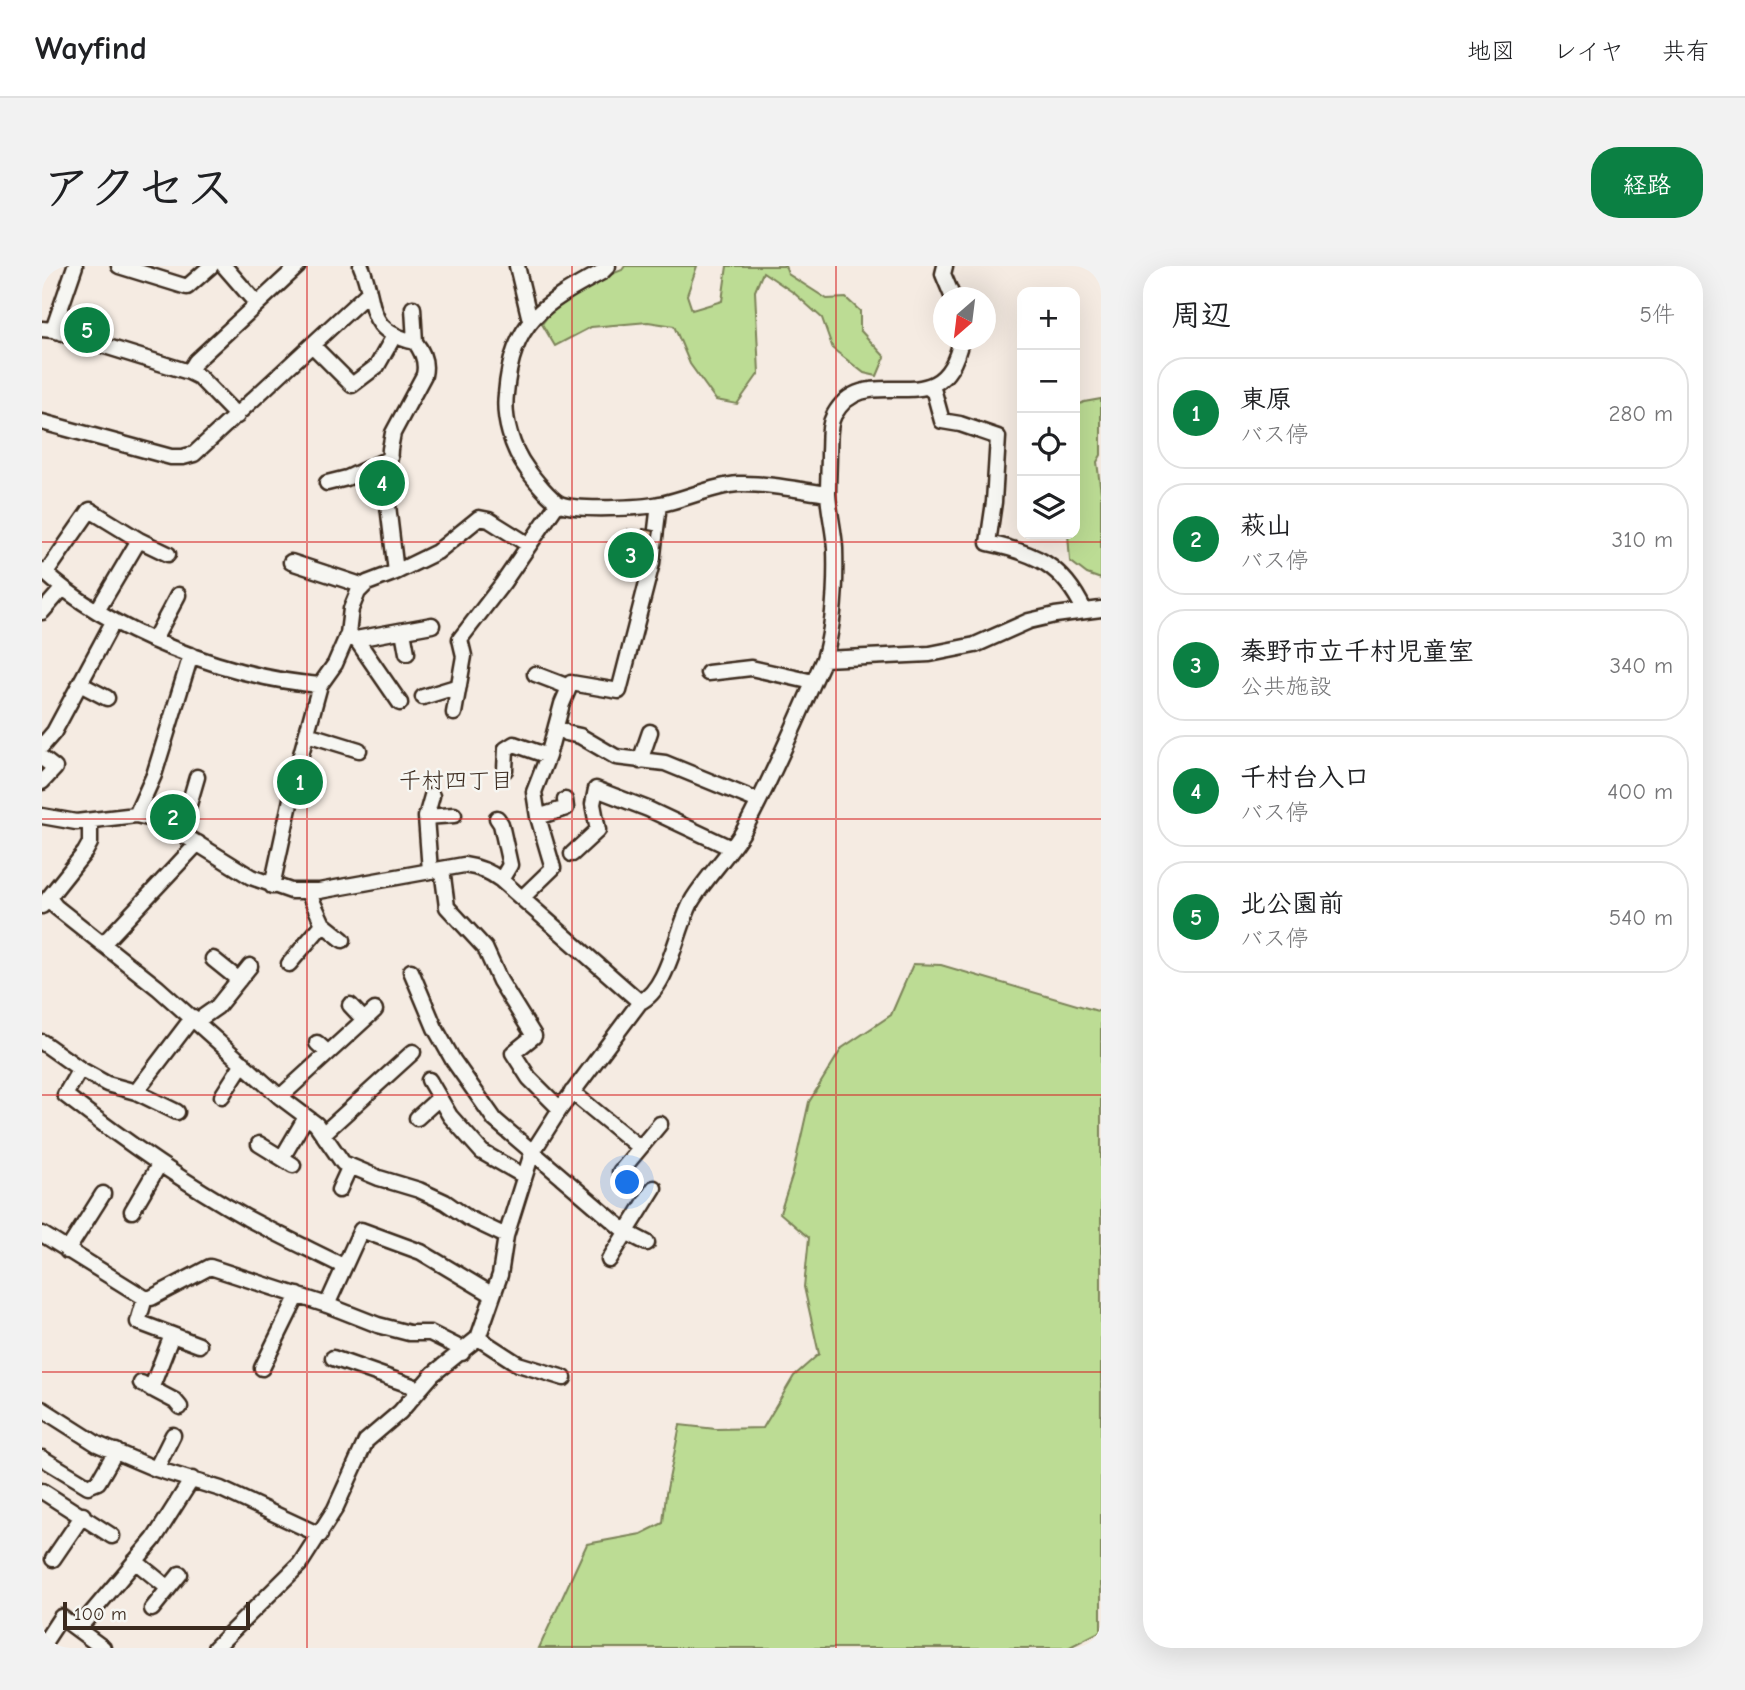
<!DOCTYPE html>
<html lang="ja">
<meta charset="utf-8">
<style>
:root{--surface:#fff;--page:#f2f2f2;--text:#202124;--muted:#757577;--line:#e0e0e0;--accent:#0b8043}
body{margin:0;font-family:"Comic Neue","Klee One",sans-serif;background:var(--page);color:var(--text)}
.controls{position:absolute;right:21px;top:21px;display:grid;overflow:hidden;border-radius:14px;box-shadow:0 7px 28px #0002}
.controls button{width:63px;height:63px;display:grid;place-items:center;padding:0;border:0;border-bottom:2px solid var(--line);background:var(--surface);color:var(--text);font:35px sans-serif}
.compass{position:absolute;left:891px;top:21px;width:63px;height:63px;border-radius:50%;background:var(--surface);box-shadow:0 7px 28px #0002;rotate:208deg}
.scale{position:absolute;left:21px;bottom:18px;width:187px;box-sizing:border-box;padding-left:7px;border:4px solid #3b2a1e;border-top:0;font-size:19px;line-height:24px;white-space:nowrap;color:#3b2a1e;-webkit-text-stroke:5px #f6f6f2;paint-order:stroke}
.you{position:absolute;left:586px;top:917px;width:24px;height:24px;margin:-18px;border:5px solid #fff;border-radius:50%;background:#1a73e8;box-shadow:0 0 0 10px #1a73e833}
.badge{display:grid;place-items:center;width:46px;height:46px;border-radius:50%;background:var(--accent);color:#fff;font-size:23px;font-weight:700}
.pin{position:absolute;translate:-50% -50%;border:4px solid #fff;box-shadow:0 2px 7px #0006}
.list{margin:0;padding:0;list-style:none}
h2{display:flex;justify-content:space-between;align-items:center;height:91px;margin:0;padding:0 28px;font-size:30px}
h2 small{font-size:23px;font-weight:400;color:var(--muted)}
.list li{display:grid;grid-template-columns:46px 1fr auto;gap:21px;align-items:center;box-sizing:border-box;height:112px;margin:0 14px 14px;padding:0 14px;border:2px solid var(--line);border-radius:28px}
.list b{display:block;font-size:26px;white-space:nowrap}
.list p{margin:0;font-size:23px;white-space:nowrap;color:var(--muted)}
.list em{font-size:23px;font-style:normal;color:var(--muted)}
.icon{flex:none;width:38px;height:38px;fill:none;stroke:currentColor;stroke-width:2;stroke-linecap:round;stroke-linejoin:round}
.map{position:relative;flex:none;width:1059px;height:1382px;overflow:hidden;border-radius:28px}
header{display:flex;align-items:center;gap:42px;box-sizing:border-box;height:98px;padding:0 35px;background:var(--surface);border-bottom:2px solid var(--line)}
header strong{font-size:33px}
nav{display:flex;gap:38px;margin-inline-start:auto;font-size:24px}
.intro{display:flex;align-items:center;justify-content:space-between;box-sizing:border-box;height:168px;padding:0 42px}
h1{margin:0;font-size:49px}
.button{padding:18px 32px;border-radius:28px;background:var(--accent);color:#fff;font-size:24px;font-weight:700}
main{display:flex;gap:42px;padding:0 42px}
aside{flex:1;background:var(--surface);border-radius:28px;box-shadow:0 7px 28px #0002}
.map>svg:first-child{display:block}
.green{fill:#bcdc94;stroke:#7c8359;stroke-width:2}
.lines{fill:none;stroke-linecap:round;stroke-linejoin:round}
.minor-casing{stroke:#3b2a1e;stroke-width:19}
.minor{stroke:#f6f6f2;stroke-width:14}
.wall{fill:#cfa68a;stroke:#3b2a1e;stroke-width:2}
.building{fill:#f1c1a1;stroke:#3b2a1e;stroke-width:2}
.grid{fill:none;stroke:#d62828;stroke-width:2;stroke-opacity:0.55}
.labels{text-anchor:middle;stroke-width:5;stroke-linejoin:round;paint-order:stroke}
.neighbourhood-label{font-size:23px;fill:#3b2a1e;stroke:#f6f6f2}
</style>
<header>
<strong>Wayfind</strong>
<nav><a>地図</a><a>レイヤ</a><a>共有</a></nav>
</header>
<div class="intro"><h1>アクセス</h1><a class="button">経路</a></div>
<main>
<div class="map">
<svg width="1059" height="1382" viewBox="0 0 1059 1382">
<rect width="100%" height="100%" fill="#f5ebe2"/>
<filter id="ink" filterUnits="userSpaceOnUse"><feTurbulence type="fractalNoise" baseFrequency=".0143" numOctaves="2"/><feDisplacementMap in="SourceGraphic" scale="14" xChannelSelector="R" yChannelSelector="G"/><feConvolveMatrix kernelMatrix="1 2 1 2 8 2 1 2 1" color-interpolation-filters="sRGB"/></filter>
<g filter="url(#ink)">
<path class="green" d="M583 0H655L645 29 650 44 680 35 685 0H743L746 8 785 33 804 32 818 45V64L843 91 835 110 822 107 791 83 780 52 752 27 721 6 713 25 717 107 695 138 674 134 648 98 632 60 606 56 549 61 513 80 500 58 523 27 580 4Z
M1059 133V189L1055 196 1059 227V313L1045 308 1028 295 1026 268H1033V141L1042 136Z
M871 698 899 699 1059 746V1365L1026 1382H497L545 1278 599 1268 621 1257 624 1228 638 1159 674 1163 721 1162 752 1110 777 1088 762 1021 767 972 738 947 751 907 767 836 800 782 849 749Z"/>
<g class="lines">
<g class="minor-casing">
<path id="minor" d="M77 0 145 21 169 0
M182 0 215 38
M475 0 488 54
M566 0 560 6C501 38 470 55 464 128 461 153 470 183 485 203 491 212 509 234 518 238 536 245 598 242 619 238 644 233 670 220 696 218 726 217 757 224 786 228
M903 0 901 8 911 32
M371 42 373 76
M0 63 11 64 147 106 157 111 195 150
M11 64 33 0
M270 79 310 119 335 100 352 70
M147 106 154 95 256 0
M887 122 892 126 900 155 918 158 956 171 952 236 946 277C993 287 1021 299 1042 344
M0 156 129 191H141L152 188 326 27
M285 217 305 212 348 192
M97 274 126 288
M249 296 322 320
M0 304C66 366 187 412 278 419
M354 306 395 286 437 252 447 254 487 279
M4 307 48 244 97 274 55 345
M0 346 21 322
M361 365 365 387
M304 372 314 373 390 359
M314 373 358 437
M112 374 136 329
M782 393 888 388 933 379 987 355 1013 349 1059 343
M666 407 709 402 771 416
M493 408 527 421
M38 418 65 432
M381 431 417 420
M412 447 422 390 418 373 461 317 516 237
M514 460 524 467 538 470 574 491 623 497 716 535
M265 468 317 484
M0 480 12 466 71 356
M0 492 13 502 0 516
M598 495 608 466
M463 504 464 483 472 478 506 490
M94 549 112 509 149 389
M0 550 34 556 94 549 119 555 209 611 249 625H277L422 599C437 601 447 605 459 614L598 736
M384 551 412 549
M496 551 524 542 523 534
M455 552 459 558 468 599 459 614
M139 566 155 511
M530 588 556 564 551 538 554 523 606 543 689 582
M400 603 405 641 443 682 458 715 492 770 471 787 487 812 518 843
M388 605 384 551 390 530
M230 620 258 492 278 419 293 398 306 368 309 343 316 326 325 317 354 306 345 231 348 183 351 167 382 109C385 96 381 86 373 76 321 64 336 39 319 0
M266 626 281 658 301 674
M7 632 14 641 116 722 238 831 274 858 301 897 337 912 377 924 403 936 426 952 464 970
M480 632 511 602 496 551 492 526 506 490 520 438 529 417 577 425 610 297 617 238
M0 640 43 586 48 577V555
M61 678 156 577
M171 693 197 714
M247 698 281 658
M369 705 393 762 411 794 453 854 584 966 605 977
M308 739 322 754
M155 755 175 741 208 700
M0 776 38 803 65 818 94 826 135 846
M275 777 286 787
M38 803 23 829C81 874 141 916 205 952 237 969 269 984 301 1000
M387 814 408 850 440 886 482 910
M94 826 151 751
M530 826 598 882
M180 830 201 797
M238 831 333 744
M375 852 397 832
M282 867 371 786
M217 878 251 899
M240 892 264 851
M578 906 618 858
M297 924 308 900
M90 945 117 899
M0 968 103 1032H109L168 1001 285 1039 336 1059 367 1067H388L414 1080 420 1087
M25 985 61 928
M567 994 612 922
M103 1032 96 1056 157 1079
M285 1039 319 964 379 986 451 1029
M436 1072 476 1098 522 1112
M291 1092 376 1122
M220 1102 256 1029
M99 1117 133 1135 138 1141
M109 1123 130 1069
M0 1143 55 1178 114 1203 179 1223 278 1269
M0 1192 46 1220 56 1216 74 1185
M114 1203 131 1169
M0 1225 70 1270
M11 1293 41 1249
M93 1295 126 1322
M110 1343 138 1308
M36 1363 112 1273 150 1213
M0 1380 19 1351 61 1382
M173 1382 258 1298 293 1243 324 1175 358 1146 391 1108 436 1072 458 1009 464 970 490 887 518 843 598 736C627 723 635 660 651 633 666 609 688 588 702 564 732 509 756 450 782 393 792 360 794 317 793 282 792 264 787 246 786 228 786 214 787 200 787 186 788 173 786 160 792 149 825 89 900 165 919 74"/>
</g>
<use href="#minor" class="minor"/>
</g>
<path class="wall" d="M586 264 607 292 604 300 579 295 584 273Z"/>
<path class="building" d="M601 263 612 265 607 292 582 287 586 264 599 267Z"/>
</g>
<path class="grid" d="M265 0V1382M530 0V1382M794 0V1382M0 276H1059M0 553H1059M0 829H1059M0 1106H1059"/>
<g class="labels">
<g class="neighbourhood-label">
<text x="414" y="522">千村四丁目</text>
</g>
</g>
</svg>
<div class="controls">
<button>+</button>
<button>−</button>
<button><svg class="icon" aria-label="locate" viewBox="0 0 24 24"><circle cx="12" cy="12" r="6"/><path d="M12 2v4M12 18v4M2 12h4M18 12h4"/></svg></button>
<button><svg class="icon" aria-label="layers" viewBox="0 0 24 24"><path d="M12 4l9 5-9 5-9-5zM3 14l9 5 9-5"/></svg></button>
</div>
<svg class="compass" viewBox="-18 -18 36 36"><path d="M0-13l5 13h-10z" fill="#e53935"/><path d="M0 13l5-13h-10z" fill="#757577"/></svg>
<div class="scale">100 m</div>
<div class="you"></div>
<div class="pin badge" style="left:258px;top:516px">1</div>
<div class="pin badge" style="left:131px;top:551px">2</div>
<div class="pin badge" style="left:589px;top:289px">3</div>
<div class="pin badge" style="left:340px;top:217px">4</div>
<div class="pin badge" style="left:45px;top:64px">5</div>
</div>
<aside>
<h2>周辺<small>5件</small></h2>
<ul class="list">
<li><span class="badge">1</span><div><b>東原</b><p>バス停</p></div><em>280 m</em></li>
<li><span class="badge">2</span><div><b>萩山</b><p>バス停</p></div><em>310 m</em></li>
<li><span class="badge">3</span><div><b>秦野市立千村児童室</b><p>公共施設</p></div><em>340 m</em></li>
<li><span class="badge">4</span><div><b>千村台入口</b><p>バス停</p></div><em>400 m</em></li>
<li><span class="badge">5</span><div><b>北公園前</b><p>バス停</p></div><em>540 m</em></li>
</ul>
</aside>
</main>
